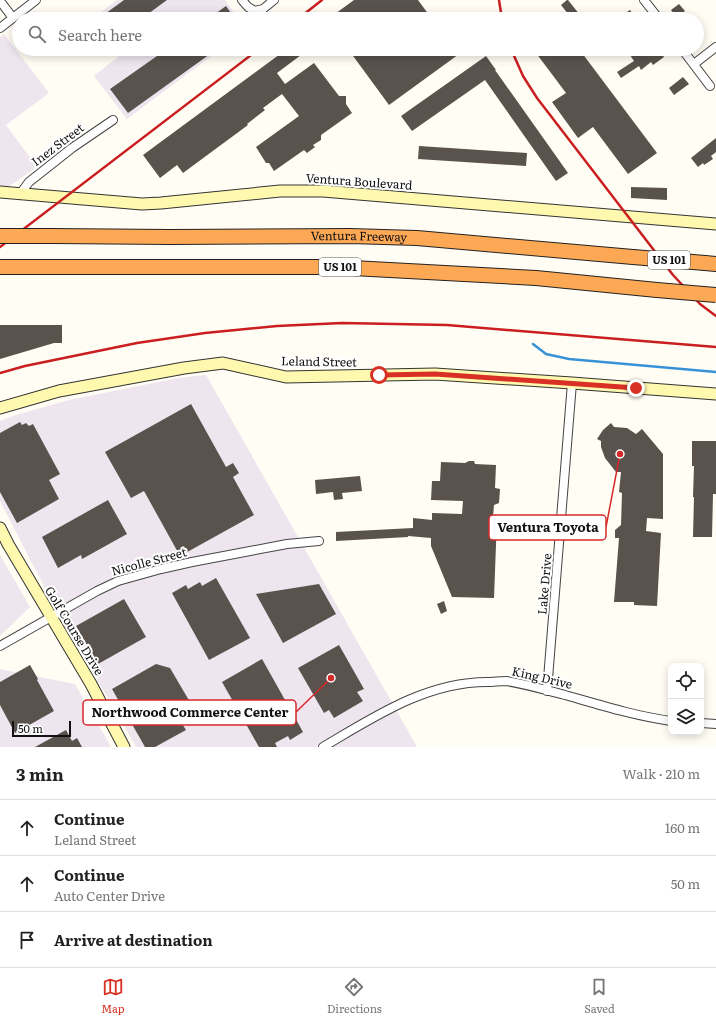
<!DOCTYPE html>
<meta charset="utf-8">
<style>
:root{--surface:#fff;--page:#f2f2f2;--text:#222;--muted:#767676;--line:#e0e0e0;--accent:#d93025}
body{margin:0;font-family:Literata,serif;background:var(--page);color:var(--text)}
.controls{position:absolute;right:12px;bottom:12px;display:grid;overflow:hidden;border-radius:8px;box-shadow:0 2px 10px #0003}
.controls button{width:36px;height:36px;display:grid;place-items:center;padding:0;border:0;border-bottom:1px solid var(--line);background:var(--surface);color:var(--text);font:20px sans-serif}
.scale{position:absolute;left:12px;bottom:10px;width:59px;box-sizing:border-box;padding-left:4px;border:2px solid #111;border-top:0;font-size:11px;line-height:14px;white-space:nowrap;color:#111;-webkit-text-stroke:3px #fff;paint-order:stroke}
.stop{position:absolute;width:12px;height:12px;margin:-9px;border:3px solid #d93025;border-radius:50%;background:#fff}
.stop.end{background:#d93025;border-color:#fff;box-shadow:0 1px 4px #0008}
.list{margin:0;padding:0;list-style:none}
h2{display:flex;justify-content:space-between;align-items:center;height:52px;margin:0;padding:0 16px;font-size:17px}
h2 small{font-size:13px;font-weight:400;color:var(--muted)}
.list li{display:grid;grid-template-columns:26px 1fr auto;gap:12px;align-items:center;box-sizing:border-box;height:56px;padding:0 16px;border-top:1px solid var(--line)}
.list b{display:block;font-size:15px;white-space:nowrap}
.list p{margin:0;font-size:13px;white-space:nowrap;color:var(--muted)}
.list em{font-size:13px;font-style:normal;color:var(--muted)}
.icon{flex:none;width:22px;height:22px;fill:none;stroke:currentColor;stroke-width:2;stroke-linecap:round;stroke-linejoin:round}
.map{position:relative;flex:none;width:716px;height:747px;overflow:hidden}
.search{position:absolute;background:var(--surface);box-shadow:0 2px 10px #0003;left:12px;right:12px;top:12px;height:44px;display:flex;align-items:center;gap:10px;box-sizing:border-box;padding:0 14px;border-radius:22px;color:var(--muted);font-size:15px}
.sheet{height:220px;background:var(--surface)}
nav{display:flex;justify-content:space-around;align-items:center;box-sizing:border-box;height:56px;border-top:1px solid var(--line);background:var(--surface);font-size:11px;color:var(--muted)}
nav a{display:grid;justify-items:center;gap:2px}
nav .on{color:var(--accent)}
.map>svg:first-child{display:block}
.industrial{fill:#eee5ef}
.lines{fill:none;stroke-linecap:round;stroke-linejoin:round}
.stream{stroke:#3791d6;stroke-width:2.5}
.building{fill:#5a524c}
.street-casing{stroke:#444;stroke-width:10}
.secondary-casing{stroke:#333;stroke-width:13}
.highway-casing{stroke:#222;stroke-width:16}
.street{stroke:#fff;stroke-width:8}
.secondary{stroke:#fff9af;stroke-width:11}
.highway{stroke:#fca855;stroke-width:14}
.rail{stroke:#cb1e20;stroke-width:2.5}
.highway-bridge-casing{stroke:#222;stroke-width:16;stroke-linecap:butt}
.highway-bridge{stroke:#fca855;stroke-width:14}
.route{stroke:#d93025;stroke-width:5}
.labels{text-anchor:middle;stroke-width:4;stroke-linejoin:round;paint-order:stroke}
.shield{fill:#fff;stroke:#585858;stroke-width:1}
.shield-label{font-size:11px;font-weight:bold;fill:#111}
.street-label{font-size:12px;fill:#111;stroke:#fff}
.leader{fill:none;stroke:#d62828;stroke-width:1.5}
.callout-dot{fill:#d62828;stroke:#fff;stroke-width:1.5}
.callout{fill:#fff;stroke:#d62828;stroke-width:1.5}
.callout-label{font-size:13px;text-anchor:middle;font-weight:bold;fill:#111}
</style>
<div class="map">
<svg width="716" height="747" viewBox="0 0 716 747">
<rect width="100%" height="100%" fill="#fffdf4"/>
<path class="industrial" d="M117 0H225L235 14 243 19H92Z
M4 34 49 93 6 125 37 167 11 185 4 188 0 186V37Z
M113 49H221L127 119 94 76 119 56Z
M206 375 394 706 417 747H136L49 596 0 501V421L16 415 69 400 178 378Z
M0 555 30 607 0 636Z
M0 669 75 684 111 747H0Z"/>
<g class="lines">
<path class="stream" d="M533 344 546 354 569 359 716 372"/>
</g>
<path class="building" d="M124 0H167L141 19H98Z
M354 0H418L432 19H328Z
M567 0H568L580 15 575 19H572L561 5Z
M679 4 685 11 676 17 671 10Z
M226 6 235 19H208Z
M630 10 636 19H616Z
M167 49H217L128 113 110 89Z
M287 49H309L277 73 285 84 314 63 339 96H346V104L352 113 321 135V140L313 145 315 147 307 153 304 150 274 171 269 163H266L256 147 299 116 282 94 263 108 265 110 247 124 248 125 183 173 177 165 160 178 143 155Z
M348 49H466L389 105Z
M533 49H579L657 153 628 174 593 127 578 138 552 102 566 93Z
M626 49H642L644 53 649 49H658L664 57 653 65 651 62 641 70 639 66 621 78 617 72 634 61Z
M486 56 496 70H495L568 173 556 181 485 80 412 131 401 116Z
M683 77 689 84 674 95 669 88Z
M716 138V152L711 156 713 159 704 165 703 163 698 167 691 158Z
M419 146 527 153 526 166 418 159Z
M631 187 667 188V200L631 198Z
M0 325H62V343H54L0 359Z
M191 404 226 467 233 463 239 473 233 477 254 515 180 556 144 491 131 498 105 452Z
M20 422 22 425 26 423 29 426 33 424 60 474 49 480 59 499 17 523 0 492V433Z
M611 423 614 427 627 428 636 434 642 429 663 454V519L647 518 646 531 661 533 657 606 634 605V602H614L619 538H615V530L621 525 622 493 619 492 621 472H616L605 458 601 447V441L597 439 603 430Z
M692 441H716V494H713L712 537H693L694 497H693L694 466H692Z
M469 461H474L475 464 496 465 495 488 500 489 499 503 494 505 493 517 497 518 494 598 452 597 431 546V538L408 536V537L336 541V532L413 528V518L432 520V513L462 514 463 501 431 500 432 481H440L441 462 465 463Z
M360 476 362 491 342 493 343 499 334 500 333 492 316 494 315 480Z
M108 500 127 534 82 559 81 555 58 568 42 537Z
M216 578 250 638 209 660 172 593 186 585 188 589 200 582 202 586Z
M319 584 336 614 283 643 256 594Z
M124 599 146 637 98 664 76 626Z
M444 601 447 611 441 614 437 604Z
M339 645 364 689 357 692 363 701 334 718 329 710 324 713 298 668Z
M262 659 303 732 290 740 288 736 275 743 277 747H259L222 682Z
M156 664 170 668 197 714 181 722 186 730 155 747H145L112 689Z
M30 665 38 679 37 680 54 711 15 733 0 705V682Z
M66 730 72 741 77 738 82 747H35Z"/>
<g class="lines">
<g class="street-casing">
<path id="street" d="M242 0 248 7 255 11 263 9 274 0
M644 0 659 19
M0 1 13 18
M0 28 36 0
M682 49 710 86
M694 64 716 47
M20 194 29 182 72 148 113 120
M0 646 97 591 118 581 161 569 192 562 287 544 319 541
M547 691 572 383
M701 723 716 724
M323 747C374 717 426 682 487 682 493 682 500 681 506 681 526 684 545 690 565 695 600 705 635 716 671 721"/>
</g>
<g class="secondary-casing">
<path id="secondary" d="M0 192 142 204 161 203 280 191H323L716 224
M0 408 59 391 184 368 223 363 286 377 435 374 572 383 716 394
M0 528 8 544 91 684 124 747"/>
</g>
<g class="highway-casing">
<g id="highway">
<path id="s1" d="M52 236 170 237 350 236 417 238 633 257"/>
<path d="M705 263 716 264"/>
<path d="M0 267H334L536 278 657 290"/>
</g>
</g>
<use href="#street" class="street"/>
<use href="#secondary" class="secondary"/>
<use href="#highway" class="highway"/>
<path class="rail" d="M499 0 502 19
M298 19 322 0
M511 49 523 76 537 98 673 275 700 304 716 316
M0 247 259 49
M0 373 25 366 137 343 205 333 277 326 342 323 447 325 716 347"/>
<g class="highway-bridge-casing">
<path id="highway-bridge" d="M0 236H52
M633 257 705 263
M657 290 716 295"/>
</g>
<use href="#highway-bridge" class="highway-bridge"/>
</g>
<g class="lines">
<path class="route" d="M379 375 435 374 636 388"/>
</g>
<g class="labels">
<g class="shield">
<rect x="648" y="251" width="42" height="18" rx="3"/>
<rect x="319" y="258" width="42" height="18" rx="3"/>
</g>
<g class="shield-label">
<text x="669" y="264">US 101</text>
<text x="340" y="271">US 101</text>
</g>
<g class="street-label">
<text transform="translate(58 145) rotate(-37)" y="4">Inez Street</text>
<text transform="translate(359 182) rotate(4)" y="4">Ventura Boulevard</text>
<text dy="4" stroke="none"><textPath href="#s1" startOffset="307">Ventura Freeway</textPath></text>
<text transform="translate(319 362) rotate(1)" y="4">Leland Street</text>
<text transform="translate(149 562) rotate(-15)" y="4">Nicolle Street</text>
<text transform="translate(545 584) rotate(-85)" y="4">Lake Drive</text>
<text transform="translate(74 631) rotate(59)" y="4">Golf Course Drive</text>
<text transform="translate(542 678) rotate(13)" y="4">King Drive</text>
</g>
</g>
<path class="leader" d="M620 454L606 527M331 678L296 712"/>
<g class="callout-dot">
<circle cx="620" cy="454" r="4"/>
<circle cx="331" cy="678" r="4"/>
</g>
<g class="callout">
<rect x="489" y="515" width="117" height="25" rx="4"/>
<rect x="83" y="700" width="213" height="25" rx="4"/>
</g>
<g class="callout-label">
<text x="548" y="532">Ventura Toyota</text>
<text x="190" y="717">Northwood Commerce Center</text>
</g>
</svg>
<div class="controls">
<button><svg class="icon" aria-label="locate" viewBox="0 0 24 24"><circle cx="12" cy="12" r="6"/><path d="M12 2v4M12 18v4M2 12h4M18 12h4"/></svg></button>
<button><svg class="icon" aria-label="layers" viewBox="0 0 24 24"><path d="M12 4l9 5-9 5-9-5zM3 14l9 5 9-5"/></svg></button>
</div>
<div class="scale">50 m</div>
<div class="stop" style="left:379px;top:375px"></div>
<div class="stop end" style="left:636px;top:388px"></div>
<div class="search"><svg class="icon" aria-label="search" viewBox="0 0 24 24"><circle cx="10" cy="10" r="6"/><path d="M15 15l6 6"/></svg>Search here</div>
</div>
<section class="sheet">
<h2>3 min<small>Walk · 210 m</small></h2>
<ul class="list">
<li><svg class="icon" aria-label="ahead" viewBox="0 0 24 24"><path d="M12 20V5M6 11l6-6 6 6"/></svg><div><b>Continue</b><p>Leland Street</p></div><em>160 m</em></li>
<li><svg class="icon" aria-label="ahead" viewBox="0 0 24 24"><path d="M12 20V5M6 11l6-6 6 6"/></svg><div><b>Continue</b><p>Auto Center Drive</p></div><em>50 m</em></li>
<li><svg class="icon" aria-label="arrive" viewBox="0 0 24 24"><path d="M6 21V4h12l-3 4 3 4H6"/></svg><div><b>Arrive at destination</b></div></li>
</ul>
</section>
<nav>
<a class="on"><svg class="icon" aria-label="map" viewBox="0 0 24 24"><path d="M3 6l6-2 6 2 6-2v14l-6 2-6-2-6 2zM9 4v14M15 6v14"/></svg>Map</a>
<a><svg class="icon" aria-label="directions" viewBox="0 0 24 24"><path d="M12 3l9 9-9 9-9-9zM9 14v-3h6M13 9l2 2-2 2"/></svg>Directions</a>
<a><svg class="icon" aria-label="saved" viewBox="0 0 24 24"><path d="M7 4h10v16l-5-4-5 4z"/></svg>Saved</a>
</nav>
